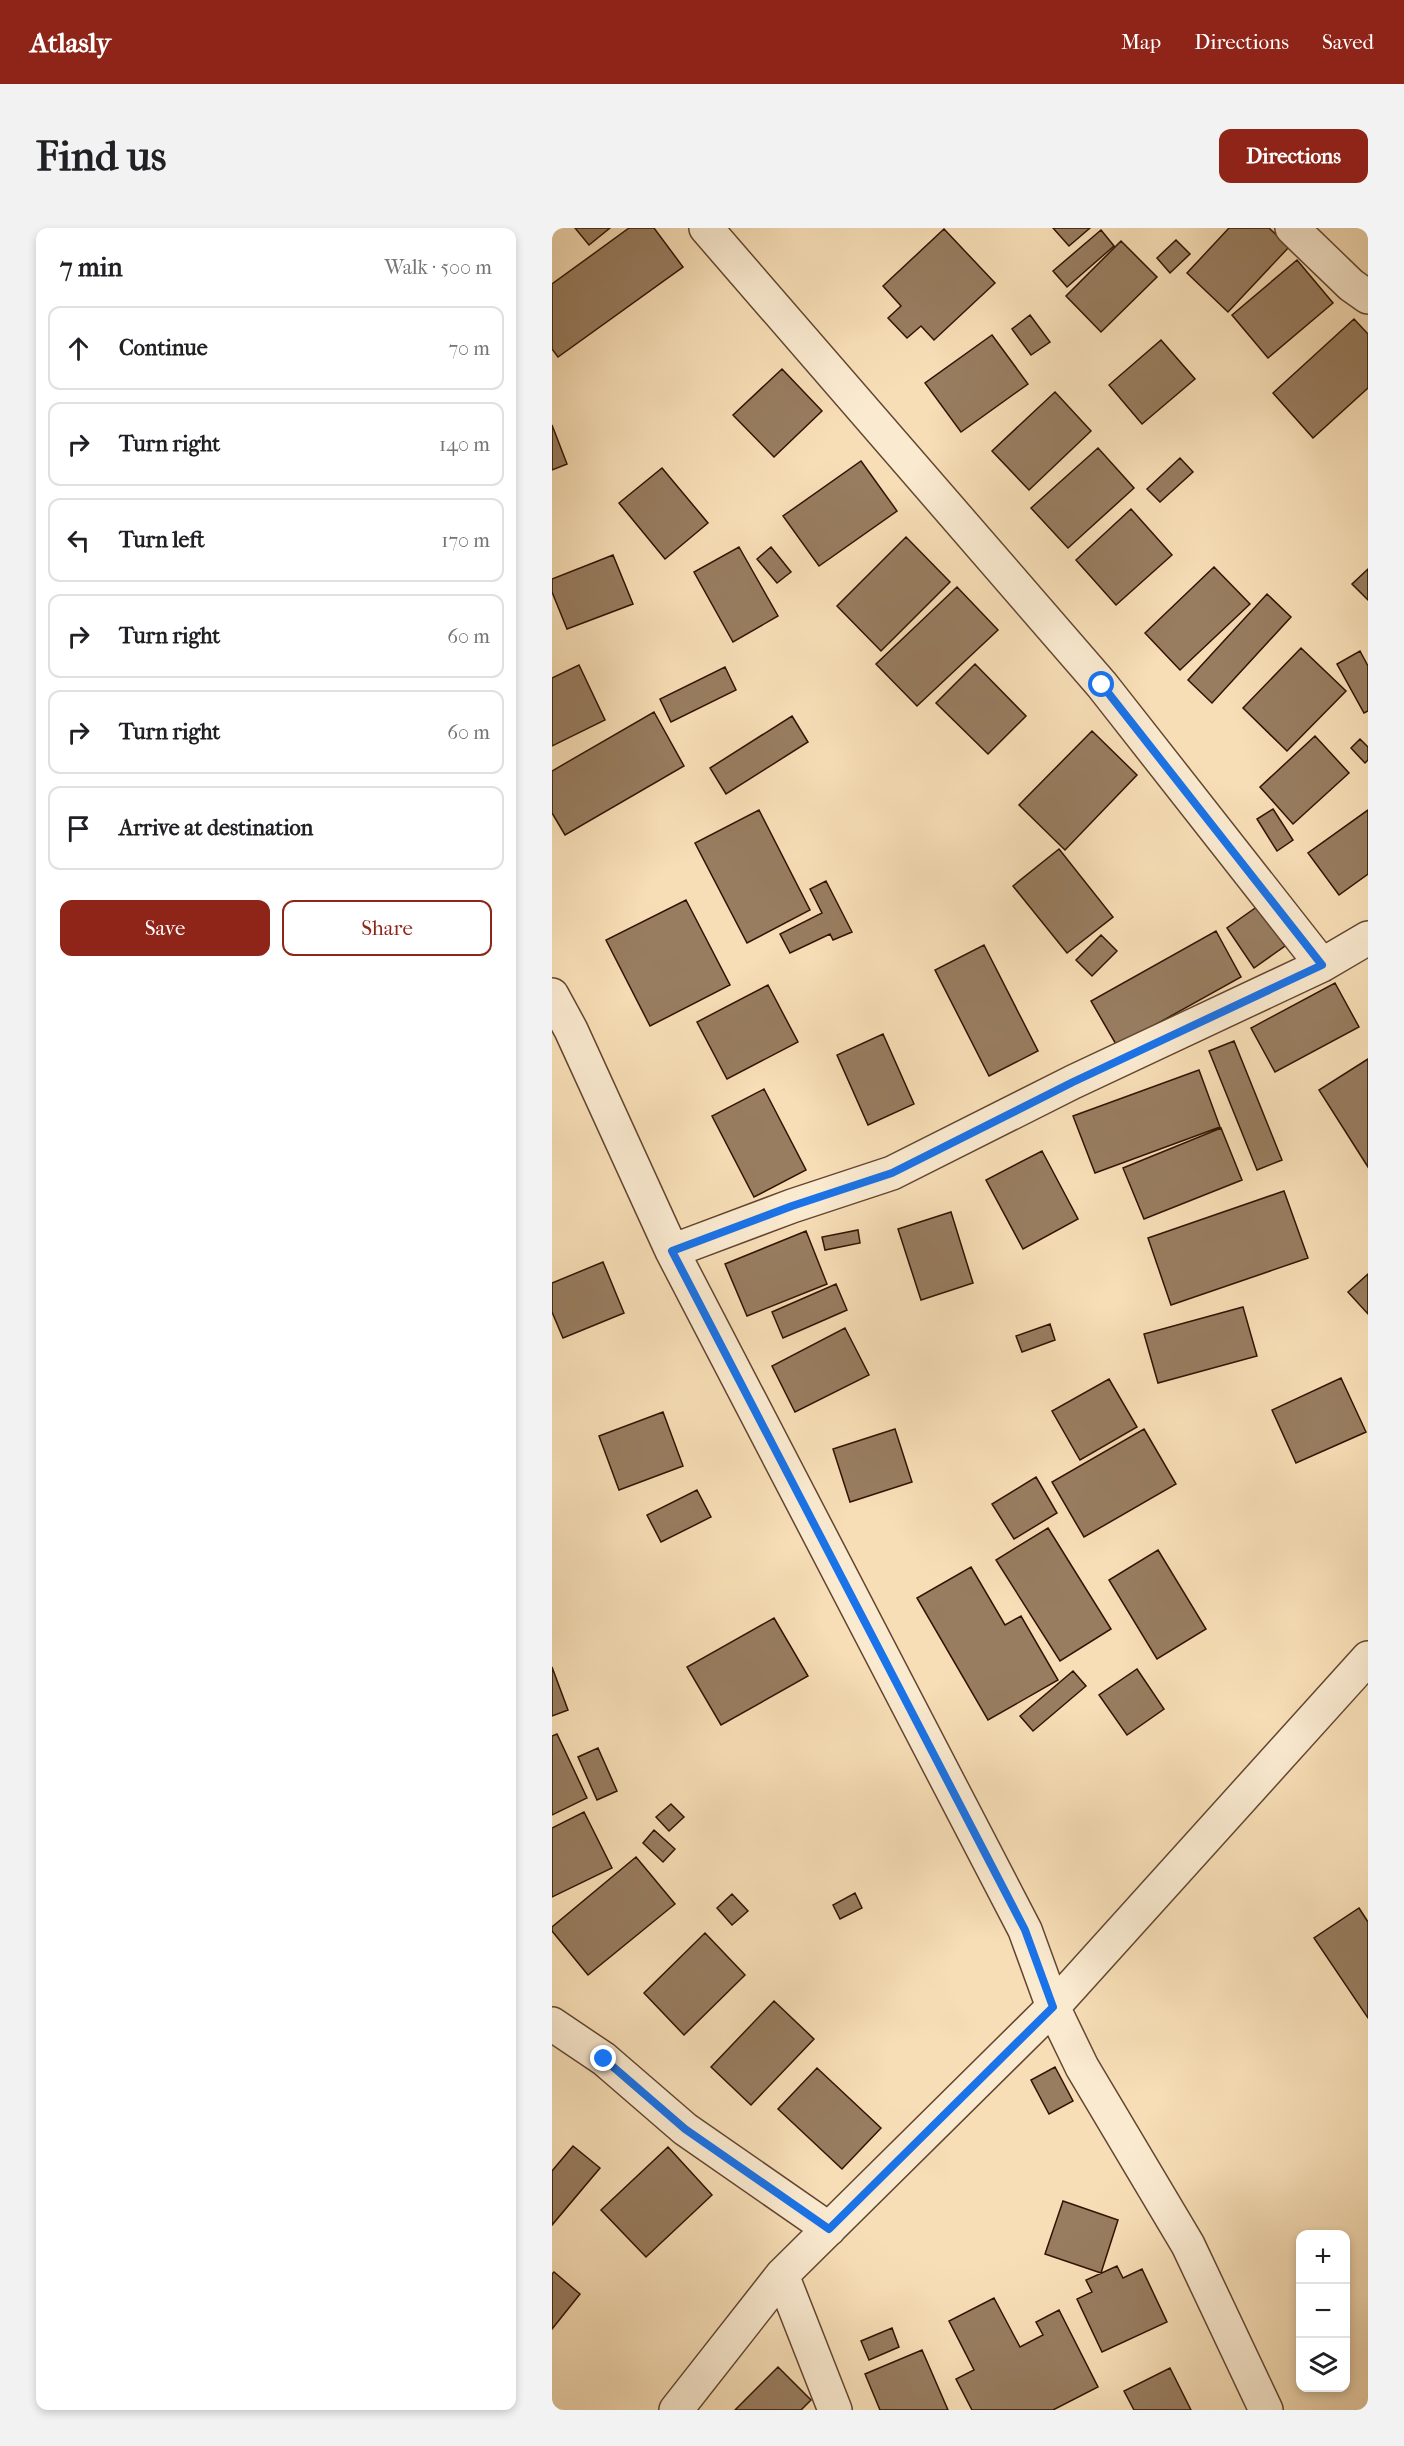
<!DOCTYPE html>
<meta charset="utf-8">
<style>
:root{--surface:#fff;--page:#f2f2f2;--text:#202124;--muted:#757577;--line:#e0e0e0;--accent:#8f2418}
body{margin:0;font-family:"IM FELL French Canon",serif;background:var(--page);color:var(--text)}
.controls{position:absolute;right:18px;bottom:18px;display:grid;overflow:hidden;border-radius:12px;box-shadow:0 3px 9px #0003}
.controls button{width:54px;height:54px;display:grid;place-items:center;padding:0;border:0;border-bottom:2px solid var(--line);background:var(--surface);color:var(--text);font:30px sans-serif}
.stop{position:absolute;width:18px;height:18px;margin:-14px;border:4px solid #1a73e8;border-radius:50%;background:#fff}
.stop.end{background:#1a73e8;border-color:#fff;box-shadow:0 2px 6px #0008}
.list{margin:0;padding:0;list-style:none}
h2{display:flex;justify-content:space-between;align-items:center;height:78px;margin:0;padding:0 24px;font-size:26px}
h2 small{font-size:20px;font-weight:400;color:var(--muted)}
.list li{display:grid;grid-template-columns:39px 1fr auto;gap:18px;align-items:center;box-sizing:border-box;height:84px;margin:0 12px 12px;padding:0 12px;border:2px solid var(--line);border-radius:12px}
.list b{display:block;font-size:22px;white-space:nowrap}
.list em{font-size:20px;font-style:normal;color:var(--muted)}
.actions{display:flex;gap:12px;padding:18px 24px}
.actions a{flex:1;padding:14px 0;border:2px solid var(--accent);border-radius:12px;text-align:center;font-size:21px;color:var(--accent)}
.actions .main{background:var(--accent);color:#fff}
.icon{flex:none;width:33px;height:33px;fill:none;stroke:currentColor;stroke-width:2;stroke-linecap:round;stroke-linejoin:round}
.map{position:relative;flex:none;width:816px;height:2182px;overflow:hidden;border-radius:12px}
header{display:flex;align-items:center;gap:36px;box-sizing:border-box;height:84px;padding:0 30px;background:var(--accent);color:#fff}
header strong{font-size:28px}
nav{display:flex;gap:33px;margin-inline-start:auto;font-size:21px}
.intro{display:flex;align-items:center;justify-content:space-between;box-sizing:border-box;height:144px;padding:0 36px}
h1{margin:0;font-size:42px}
.button{padding:15px 27px;border-radius:12px;background:var(--accent);color:#fff;font-size:21px;font-weight:700}
main{display:flex;gap:36px;padding:0 36px}
aside{flex:1;background:var(--surface);border-radius:12px;box-shadow:0 3px 9px #0003}
.map>svg:first-child{display:block}
.building{fill:#987d60;stroke:#321303;stroke-width:1.5}
.lines{fill:none;stroke-linecap:round;stroke-linejoin:round}
.street-casing{stroke:#634630;stroke-width:36}
.street{stroke:#faead0;stroke-width:33}
.route{stroke:#1a73e8;stroke-width:8}
</style>
<header>
<strong>Atlasly</strong>
<nav><a>Map</a><a>Directions</a><a>Saved</a></nav>
</header>
<div class="intro"><h1>Find us</h1><a class="button">Directions</a></div>
<main>
<aside>
<h2>7 min<small>Walk · 500 m</small></h2>
<ul class="list">
<li><svg class="icon" aria-label="ahead" viewBox="0 0 24 24"><path d="M12 20V5M6 11l6-6 6 6"/></svg><div><b>Continue</b></div><em>70 m</em></li>
<li><svg class="icon" aria-label="right" viewBox="0 0 24 24"><path d="M7 20v-9h11M14 6l5 5-5 5"/></svg><div><b>Turn right</b></div><em>140 m</em></li>
<li><svg class="icon" aria-label="left" viewBox="0 0 24 24"><path d="M17 20v-9H6M10 6l-5 5 5 5"/></svg><div><b>Turn left</b></div><em>170 m</em></li>
<li><svg class="icon" aria-label="right" viewBox="0 0 24 24"><path d="M7 20v-9h11M14 6l5 5-5 5"/></svg><div><b>Turn right</b></div><em>60 m</em></li>
<li><svg class="icon" aria-label="right" viewBox="0 0 24 24"><path d="M7 20v-9h11M14 6l5 5-5 5"/></svg><div><b>Turn right</b></div><em>60 m</em></li>
<li><svg class="icon" aria-label="arrive" viewBox="0 0 24 24"><path d="M6 21V4h12l-3 4 3 4H6"/></svg><div><b>Arrive at destination</b></div></li>
</ul>
<div class="actions"><a class="main">Save</a><a>Share</a></div>
</aside>
<div class="map">
<svg width="816" height="2182" viewBox="0 0 816 2182">
<rect width="100%" height="100%" fill="#f7deb6"/>
<filter id="stains"><feTurbulence type="fractalNoise" baseFrequency=".00333" numOctaves="4"/><feColorMatrix values="0 0 0 0 .2 0 0 0 0 .09 0 0 0 0 .02 0 0 0 .5 -.17"/></filter>
<radialGradient id="worn" r=".72"><stop offset=".6" stop-color="#630" stop-opacity="0"/><stop offset="1" stop-color="#630" stop-opacity=".3"/></radialGradient>
<path class="building" d="M23 0H58L37 17Z
M77 0H102L131 39 6 129 0 121V56Z
M501 0H538L517 18Z
M677 0H717L737 19 676 84 635 45Z
M392 1 443 55 382 112 369 98 355 110 336 90 349 78 331 58Z
M549 2 562 18 515 59 501 43Z
M624 12 638 26 618 45 605 30Z
M569 13 605 49 549 104 514 68Z
M745 32 781 75 716 130 680 87Z
M478 87 498 114 479 127 460 101Z
M802 91 816 106V160L761 210 721 165Z
M440 107 476 156 409 204 373 155Z
M609 112 643 151 590 196 557 157Z
M230 141 270 183 222 229 181 187Z
M503 164 539 203 477 262 440 223Z
M0 197 15 236 0 242Z
M546 220 582 260 516 320 479 280Z
M628 230 641 244 608 274 595 261Z
M309 233 345 283 267 338 231 288Z
M110 240 156 295 113 331 67 275Z
M579 281 620 327 564 377 524 332Z
M354 309 398 354 329 423 285 378Z
M187 319 226 388 181 414 142 344Z
M219 319 239 344 225 355 205 331Z
M61 327 81 376 15 401 0 364V351Z
M662 339 698 376 628 442 593 405Z
M816 341V372L800 356Z
M405 359 446 402 365 478 324 436Z
M715 366 739 389 660 475 636 452Z
M749 420 794 463 735 523 691 480Z
M808 423 816 438V483L812 485 785 436Z
M423 436 474 488 436 526 384 475Z
M27 437 53 492 0 518V450Z
M173 439 184 462 119 494 108 471Z
M102 484 132 538 13 607 0 585V543Z
M240 488 256 514 174 566 158 540Z
M540 503 585 547 513 622 467 577Z
M763 508 797 545 741 596 708 559Z
M808 511 816 519V532L813 535 799 520Z
M721 581 741 612 725 623 705 591Z
M207 582 258 682 195 715 143 615Z
M816 582V646L787 667 756 625Z
M507 621 561 689 515 725 461 658Z
M274 653 300 704 281 712 278 706 238 725 228 706 270 685 258 661Z
M134 672 178 757 98 798 54 712Z
M706 678 733 718 702 740 675 700Z
M664 703 689 749 565 818 539 773Z
M549 707 565 723 540 748 524 732Z
M432 717 486 823 437 848 383 742Z
M783 755 807 799 723 844 699 800Z
M216 757 246 814 175 851 145 794Z
M331 806 362 876 316 897 285 827Z
M682 813 730 932 705 942 657 823Z
M816 831V939L767 862Z
M647 842 668 899 543 945 521 888Z
M212 861 254 942 202 969 160 888Z
M669 900 690 952 592 991 571 940Z
M490 923 526 991 471 1021 434 952Z
M732 963 756 1030 619 1077 596 1010Z
M399 984 421 1055 369 1072 346 1001Z
M306 1002 308 1015 273 1022 270 1009Z
M254 1003 275 1056 195 1088 173 1036Z
M51 1034 72 1085 11 1110 0 1084V1055Z
M816 1046V1086L796 1064Z
M284 1056 295 1082 231 1110 220 1084Z
M691 1079 705 1128 606 1155 592 1106Z
M498 1096 503 1112 470 1124 464 1108Z
M293 1100 317 1147 243 1184 220 1138Z
M789 1150 814 1204 744 1235 720 1182Z
M557 1151 585 1199 528 1232 500 1183Z
M111 1184 131 1238 67 1262 47 1208Z
M343 1201 360 1254 298 1274 281 1221Z
M592 1201 624 1256 532 1309 500 1254Z
M484 1249 505 1285 462 1311 440 1276Z
M145 1262 159 1289 109 1314 95 1287Z
M496 1300 559 1401 508 1433 444 1332Z
M606 1322 654 1401 605 1431 557 1352Z
M419 1339 453 1397 469 1388 506 1452 436 1492 365 1370Z
M222 1390 256 1448 169 1497 135 1439Z
M0 1439 16 1482 0 1488Z
M585 1441 612 1481 575 1507 547 1467Z
M521 1443 534 1458 481 1503 468 1488Z
M5 1506 35 1570 0 1587V1508Z
M46 1520 65 1563 45 1572 26 1529Z
M119 1576 132 1589 117 1603 104 1589Z
M32 1584 60 1640 0 1669V1600Z
M102 1602 123 1621 111 1634 91 1615Z
M84 1629 123 1676 36 1747 0 1703V1699Z
M303 1665 310 1680 288 1691 281 1677Z
M180 1666 196 1683 180 1697 165 1680Z
M807 1680 816 1694V1790L762 1710Z
M153 1705 193 1747 132 1807 92 1765Z
M222 1773 262 1811 199 1877 159 1839Z
M503 1839 521 1873 497 1886 479 1852Z
M265 1840 329 1900 290 1941 226 1881Z
M21 1918 48 1940 0 1997V1943Z
M116 1919 160 1967 94 2029 49 1982Z
M511 1973 566 1992 549 2045 493 2026Z
M565 2038 571 2050 590 2041 615 2094 550 2124 525 2071 540 2064 534 2052Z
M2 2044 28 2066 0 2101V2046Z
M442 2070 468 2119 491 2107 484 2094 507 2082 546 2159 501 2182H420L404 2151 422 2142 397 2093Z
M340 2100 347 2119 317 2132 309 2113Z
M370 2122 396 2182H328L313 2146Z
M226 2139 259 2172 249 2182H183Z
M618 2140 639 2182H582L572 2163Z"/>
<g class="lines">
<g class="street-casing">
<path id="street" d="M154 0 550 457 770 737
M740 0 799 57 816 69
M0 767 19 802 120 1023 473 1702 501 1779 530 1839 636 2017 714 2182
M120 1023 240 978 340 945 521 854 770 737 816 710
M0 1796 52 1831 133 1901 277 2001
M230 2047 283 2182
M124 2182 230 2047 501 1779 816 1430"/>
</g>
<use href="#street" class="street"/>
</g>
<g class="lines">
<path class="route" d="M52 1831 133 1901 277 2001 501 1779 473 1702 120 1023 240 978 340 945 521 854 770 737 550 457"/>
</g>
<rect width="100%" height="100%" filter="url(#stains)"/>
<rect width="100%" height="100%" fill="url(#worn)"/>
</svg>
<div class="controls">
<button>+</button>
<button>−</button>
<button><svg class="icon" aria-label="layers" viewBox="0 0 24 24"><path d="M12 4l9 5-9 5-9-5zM3 14l9 5 9-5"/></svg></button>
</div>
<div class="stop" style="left:550px;top:457px"></div>
<div class="stop end" style="left:52px;top:1831px"></div>
</div>
</main>
